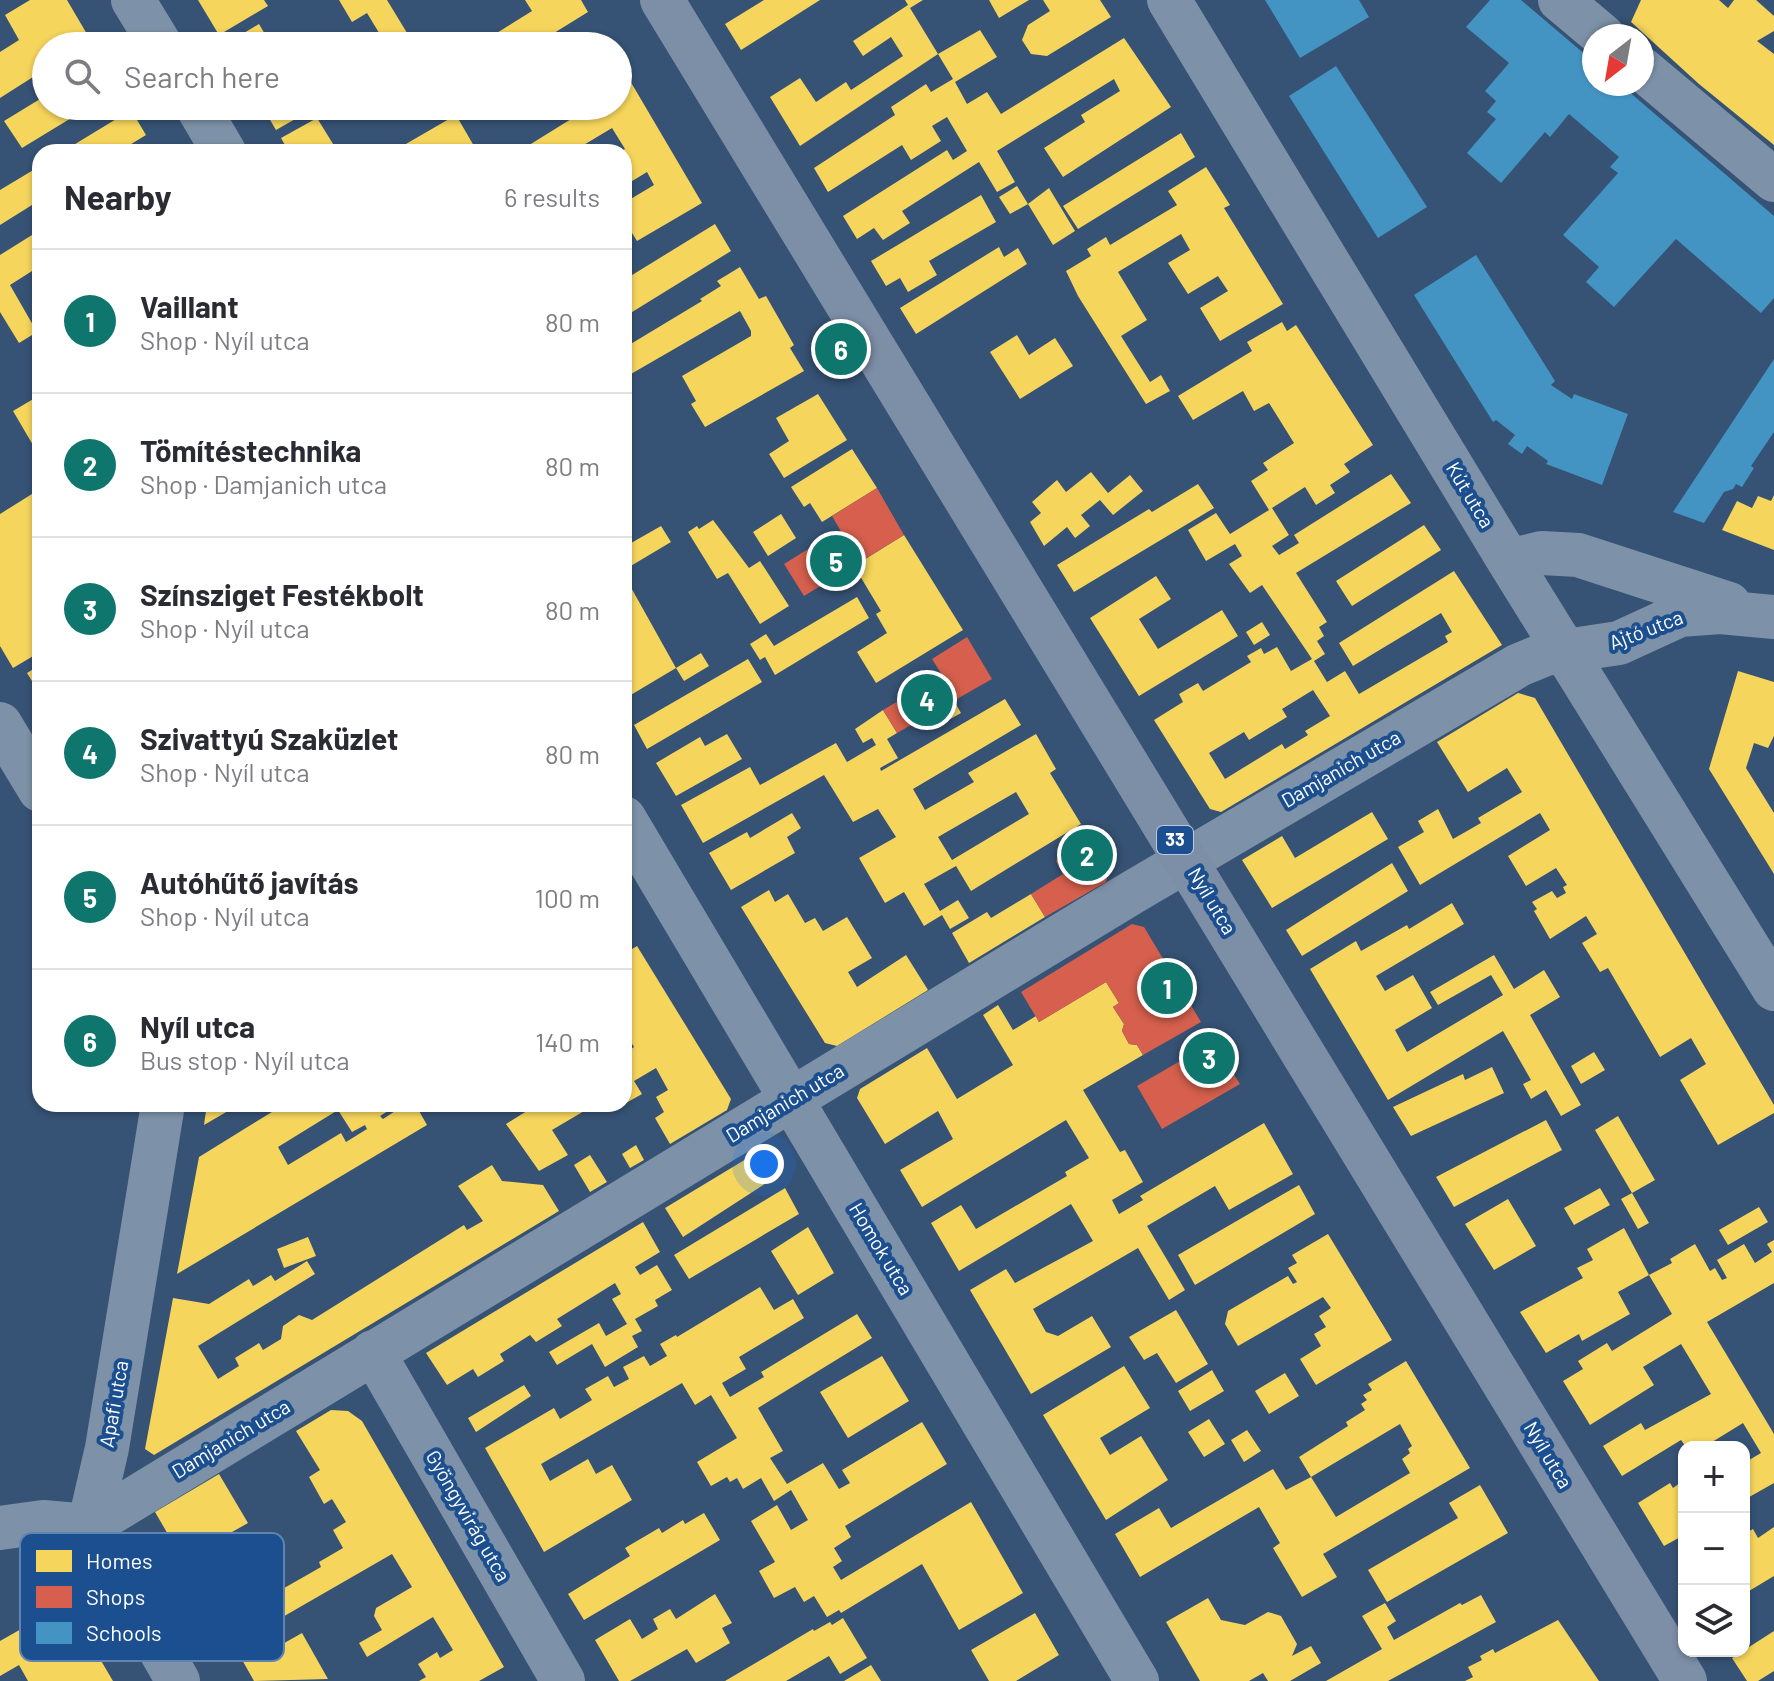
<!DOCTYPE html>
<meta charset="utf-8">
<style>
:root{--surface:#fff;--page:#f7f7f7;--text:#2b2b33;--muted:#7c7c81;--line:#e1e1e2;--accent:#0f766e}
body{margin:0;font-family:Barlow,sans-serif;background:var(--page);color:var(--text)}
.controls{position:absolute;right:24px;bottom:24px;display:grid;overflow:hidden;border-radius:16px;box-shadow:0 2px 6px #0004}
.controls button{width:72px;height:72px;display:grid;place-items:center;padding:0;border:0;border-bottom:2px solid var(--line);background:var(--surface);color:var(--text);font:40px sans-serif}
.compass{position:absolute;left:1582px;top:24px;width:72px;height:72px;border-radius:50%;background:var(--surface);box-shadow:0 2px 6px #0004;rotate:211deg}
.you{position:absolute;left:764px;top:1164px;width:28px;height:28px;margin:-20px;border:6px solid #fff;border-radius:50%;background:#1a73e8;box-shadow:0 0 0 12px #1a73e833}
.badge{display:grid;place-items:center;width:52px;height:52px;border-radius:50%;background:var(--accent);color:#fff;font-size:26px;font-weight:700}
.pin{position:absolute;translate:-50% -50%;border:4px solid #fff;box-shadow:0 2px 8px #0006}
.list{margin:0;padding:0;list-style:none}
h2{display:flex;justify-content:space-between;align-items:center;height:104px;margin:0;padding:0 32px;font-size:34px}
h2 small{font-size:26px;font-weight:400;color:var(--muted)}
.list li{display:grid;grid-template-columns:52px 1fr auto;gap:24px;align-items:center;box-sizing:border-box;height:144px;padding:0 32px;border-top:2px solid var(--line)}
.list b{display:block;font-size:30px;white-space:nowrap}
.list p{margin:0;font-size:26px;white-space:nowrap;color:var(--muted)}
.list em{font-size:26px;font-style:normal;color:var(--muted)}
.icon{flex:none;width:44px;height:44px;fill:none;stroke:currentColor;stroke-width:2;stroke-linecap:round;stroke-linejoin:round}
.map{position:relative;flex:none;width:1774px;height:1681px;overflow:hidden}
.search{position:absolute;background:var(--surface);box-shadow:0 2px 6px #0004;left:32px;top:32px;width:600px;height:88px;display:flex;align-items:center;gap:20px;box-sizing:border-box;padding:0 28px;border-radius:44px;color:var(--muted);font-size:30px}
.panel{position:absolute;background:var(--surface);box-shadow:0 2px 6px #0004;left:32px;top:144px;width:600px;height:968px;border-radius:24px}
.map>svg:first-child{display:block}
.homes{fill:#f6d55c;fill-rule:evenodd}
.shops{fill:#d6604d}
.schools{fill:#4393c3}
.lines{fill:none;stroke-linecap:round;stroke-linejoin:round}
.minor{stroke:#7d92a8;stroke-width:44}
.major{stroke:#7d8ea7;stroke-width:44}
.labels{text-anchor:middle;stroke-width:8;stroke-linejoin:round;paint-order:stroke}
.shield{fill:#1b4f8f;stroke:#bbcadd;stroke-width:2}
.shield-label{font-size:18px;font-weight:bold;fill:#fff}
.street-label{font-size:20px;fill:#fff;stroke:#1b4f8f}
.key{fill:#1b4f8f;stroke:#5f84b1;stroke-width:2}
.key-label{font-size:22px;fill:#fff}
</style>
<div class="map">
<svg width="1774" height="1681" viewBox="0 0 1774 1681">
<rect width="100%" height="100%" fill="#365274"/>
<path class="homes" d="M30 0H67L94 46H46V106H91L22 148 4 121 45 96 33 77 0 98V52L19 40 5 15Z
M198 0H264L268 6 219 35Z
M339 0H387L415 46H387L367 13 352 22Z
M525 0H581L588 12 533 46H476L532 11Z
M764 0H820L741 50 725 24Z
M905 0H923L910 8 938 54 800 146 770 97 800 78 816 102 846 82 851 90 903 56 891 37 863 56 853 41 908 5Z
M989 0H1029L999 18Z
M1043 0H1100L1111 17 1047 56 1031 54 1022 40 1028 25 1050 11Z
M1641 0H1719L1728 8 1734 0H1756L1774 16V31L1757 41 1774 54V145L1699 84 1631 22Z
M259 24 272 46H222Z
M980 30 997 57 955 82 967 104 987 92 1001 114 1124 38 1171 107 1063 177 1044 148 1085 122 1081 115 1120 91 1114 79 997 151 1015 182 997 192 979 162 902 211 910 223 883 240 874 228 857 239 843 216 947 150 953 160 967 151 947 117 932 126 941 141 911 160 902 145 828 192 814 168 895 115 891 107 926 84 931 92 953 79 938 54Z
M629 79 702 203 637 241 624 220V203L654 185 647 172 624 186V152H619L625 149 612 128 572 152H518L592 106H618V86Z
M262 106H318L276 130Z
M131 110 146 135 118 152H62Z
M456 115 474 146 465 152H392Z
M317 118 338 152H289L281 138Z
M1181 133 1195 157 1078 229 1063 206Z
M40 166V217L32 205 0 225V190Z
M1206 167 1230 205 1224 208 1283 304 1220 341 1200 308 1228 291 1218 276 1188 294 1168 263 1190 250 1181 234 1118 272 1147 320 1121 336 1150 382 1161 375 1170 391 1146 404 1078 296 1066 271 1091 256 1087 249 1106 237 1110 245 1177 205 1168 191Z
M1017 186 1028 204 1010 214 999 197Z
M1049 188 1075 231 1053 245 1028 204Z
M981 195 996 222 929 261 937 275 908 292 900 278 886 286 871 261Z
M715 224 731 251 624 317V280Z
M40 230V266L10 285 37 332 19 343 0 312V255Z
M999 247 1004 257 1018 248 1027 264 916 334 900 308Z
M740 267 759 299 766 296 794 345 790 348 804 371 705 427 691 404 696 401 682 376 751 336V331L740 311 624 378V348L702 301 700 299 721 286 717 281Z
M1282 322 1287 331 1296 325 1373 445 1344 464 1350 472 1330 485 1335 493 1316 505 1305 487 1272 508 1289 535 1272 546 1279 555 1299 543 1294 535 1391 474 1411 503 1296 573 1327 622 1319 627 1324 636 1317 641 1325 654 1314 661 1327 682 1345 671 1359 694 1448 642 1445 636 1452 632 1441 613 1353 666 1339 643 1454 571 1502 645 1221 812 1210 809 1154 720 1183 702 1179 694 1198 683 1203 691 1251 662 1247 656 1261 648 1264 654 1277 647 1291 671 1312 659 1262 585 1250 593 1229 564 1242 556 1235 544 1206 561 1188 530 1216 513 1230 534 1269 510 1251 481 1268 470 1263 463 1294 443 1269 403 1254 411 1243 391 1193 420 1178 396 1252 351 1247 342ZM1313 690 1330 716 1305 731 1308 735 1285 749 1282 744 1225 779 1209 753 1244 732 1249 740 1287 717 1282 709Z
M1017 335 1029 355 1055 338 1073 366 1020 399 990 352Z
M818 394 847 440 784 478 769 454 789 441 776 418Z
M40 395V457L13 411Z
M852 449 877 488 822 522 810 503 804 507 791 487Z
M1091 472 1108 493 1130 475 1143 491 1113 515 1100 500 1081 515 1090 526 1075 538 1067 527 1044 546 1030 522 1041 513 1032 502 1057 480 1066 492Z
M1198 484 1214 508 1074 592 1057 565 1149 509 1152 512Z
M40 489V520L32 525 40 538V584L38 586 40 589V652L13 668 0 646V514Z
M1774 495V550L1722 530 1737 501 1752 508 1758 496 1771 501Z
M781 514 796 538 768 556 753 532Z
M713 520 749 568 760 561 789 606 760 624 728 573 717 579 688 532 697 526 699 529Z
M1424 525 1441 550 1352 606 1336 581Z
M661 526 671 542 624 570V547Z
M904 535 963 630 876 683 857 652 887 633 876 614 881 611 854 566Z
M624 575 676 668 701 653 709 666 684 681 676 668 624 699Z
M1156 576 1171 599 1139 619 1158 649 1222 610 1238 636 1139 696 1090 618Z
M857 597 869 618 775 675 765 657 760 660 750 644 766 634 774 646Z
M1262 622 1270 635 1254 645 1246 632Z
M748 659 762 682 647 749 634 725Z
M40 665V694L27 673Z
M1738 671 1774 682V736L1768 748 1754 743 1746 768 1774 813V874L1709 769Z
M1518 693 1535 698 1774 1105V1113L1718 1145 1680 1080 1706 1064 1691 1038 1660 1057 1608 968 1600 972 1582 943 1597 934 1586 916 1550 939 1534 911 1537 909 1532 902 1552 891 1557 898 1566 893 1563 887 1567 885 1556 868 1526 886 1508 856 1550 830 1540 813 1420 885 1398 847 1424 832 1418 821 1438 809 1453 839 1481 823 1478 818 1522 792 1507 768 1468 792 1437 742Z
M1005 699 1021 725 913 789 925 810 974 782 968 773 1036 734 1056 769 1050 773 1081 824 971 891 956 866 924 884 940 911 958 900 969 918 950 929 942 915 924 926 904 892 885 903 859 858 896 837 878 809 853 822 824 775 703 843 681 805 750 767 760 785 836 743 847 762 876 745 872 738 863 743 855 729 883 710 897 733 887 739 898 758 880 768 881 771ZM1016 792 1029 814 952 860 938 837Z
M954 701 961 713 936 727 929 715Z
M727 734 742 759 676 796 656 763 700 737 705 746Z
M1372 812 1388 839 1272 908 1242 860 1282 836 1295 858Z
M792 813 801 828 787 837 795 853 731 890 709 853 747 832 750 838Z
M1392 863 1408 891 1302 956 1286 930Z
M769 890 775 902 788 894 805 923 815 918 823 931 847 917 872 958 848 972 857 987 906 955 928 990 837 1046 825 1043 741 907Z
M1031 894 1045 917 969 963 952 933 987 912 991 918Z
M1452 903 1464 924 1376 976 1385 991 1413 975 1432 1008 1395 1030 1407 1052 1503 995 1491 975 1438 1005 1430 992 1494 955 1514 989 1544 970 1560 997 1530 1015 1581 1105 1561 1116 1546 1090 1531 1099 1523 1084 1531 1080 1503 1031 1388 1100 1310 969 1356 941 1361 951 1407 925 1409 929Z
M637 946 731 1099 727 1110 670 1144 655 1118 664 1112 656 1097 668 1090 656 1068 634 1081 642 1094 610 1112 605 1104H624V1054L634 1047 627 1035 624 1037V954Z
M1106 982 1119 1003 1113 1007 1124 1024 1122 1031 1129 1044 1137 1045 1143 1055 1083 1090 1120 1152 1125 1150 1143 1182 1112 1200 1119 1214 1143 1200 1140 1196 1264 1123 1293 1174 1229 1210 1215 1186 1147 1226 1185 1290 1169 1300 1138 1248 1033 1309 1046 1332 1058 1336 1092 1316 1111 1347 1031 1394 970 1290 1006 1269 1015 1283 1093 1241 1071 1204 959 1271 931 1223 961 1205 976 1229 1067 1176 1065 1172 1089 1158 1066 1120 922 1207 900 1170 953 1139 938 1111 885 1144 857 1098 860 1089 927 1048 957 1099 1013 1065 983 1015 998 1005 1013 1030 1036 1016 1039 1022Z
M1594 1052 1605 1070 1581 1084 1571 1066Z
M1492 1067 1504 1093 1411 1136 1393 1107 1463 1074 1465 1080Z
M207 1104H240L204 1125Z
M285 1104H399L380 1116 383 1119 406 1104H415L427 1125 177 1274 199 1157ZM338 1110 352 1132 365 1125 367 1129 346 1142 341 1133 288 1165 278 1147Z
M538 1104H596L552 1130 568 1155 539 1171 506 1124Z
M1618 1116 1655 1180 1632 1193 1595 1130Z
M1546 1120 1562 1150 1454 1207 1436 1177Z
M636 1145 644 1160 630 1168 622 1154Z
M761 1150 777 1176 683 1237 665 1208Z
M590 1155 607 1182 590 1192 574 1165Z
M492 1165 502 1181 543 1185 559 1211 154 1455 145 1449 173 1298 209 1304 249 1279 253 1286 271 1275 275 1281 307 1261 315 1274 198 1346 218 1379 239 1366 235 1358 259 1343 263 1350 281 1339 283 1326 299 1315 312 1320 464 1225 467 1230 483 1221 458 1186Z
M1299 1185 1315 1214 1195 1285 1178 1255Z
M785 1188 799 1214 689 1279 674 1255Z
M1600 1188 1610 1205 1574 1225 1564 1208Z
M1632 1193 1649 1223 1638 1229 1621 1199Z
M1508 1199 1536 1246 1494 1270 1465 1224Z
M1759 1207 1768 1222 1728 1245 1719 1230Z
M643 1222 660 1252 635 1267 640 1275 657 1265 672 1290 655 1300 658 1306 635 1319 642 1331 632 1336 638 1347 605 1367 592 1344 557 1365 549 1352 599 1323 606 1336 627 1324 612 1299 621 1294 615 1283 557 1319 562 1326 536 1342 530 1335 500 1354 504 1361 478 1377 473 1369 447 1385 426 1353Z
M808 1227 834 1273 798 1295 771 1251Z
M1624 1228 1649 1275 1618 1292 1630 1314 1582 1341 1579 1334 1546 1353 1520 1312 1583 1278 1577 1268 1593 1260 1587 1249Z
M1328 1234 1392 1340 1316 1385 1300 1359 1321 1346 1314 1334 1326 1327 1319 1316 1331 1308 1323 1297 1238 1346 1225 1324 1228 1311 1288 1276 1293 1284 1297 1282 1288 1268 1297 1263 1292 1255Z
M308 1237 316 1256 284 1268 277 1249Z
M1774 1240V1283L1707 1322 1774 1434V1483L1744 1500V1463L1761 1453 1743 1423 1704 1447H1686L1681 1440 1622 1476 1603 1446 1641 1423 1645 1430 1711 1394 1681 1344 1643 1367 1654 1385 1590 1425 1563 1381 1583 1369 1578 1361 1607 1343 1612 1351 1672 1314 1649 1275 1672 1263 1670 1259 1695 1244 1710 1271 1715 1268 1722 1280 1727 1278 1717 1260 1744 1244 1755 1263 1772 1252 1767 1244Z
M760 1287 774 1310 793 1299 804 1318 739 1357 746 1369 722 1383 730 1397 764 1377 761 1372 857 1314 872 1338 758 1408 783 1451 770 1458 787 1484 823 1463 839 1489 850 1483 842 1470 922 1422 947 1464 845 1526 851 1537 834 1548 842 1561 833 1567 841 1580 971 1502 1023 1593 959 1630 922 1564 841 1613 839 1610 827 1617 814 1596 804 1602 795 1587 774 1598 759 1571 775 1562 751 1521 777 1505 791 1530 808 1520 791 1490 774 1501 761 1478 743 1489 737 1478 730 1482 727 1477 711 1486 697 1462 737 1438 711 1395 695 1405 682 1383 541 1464 550 1481 588 1459 596 1474 612 1465 632 1500 544 1552 485 1448 554 1408 560 1419 592 1400 585 1389 608 1376 614 1387 629 1379 623 1367 644 1356 650 1366 667 1356 660 1344 676 1335 677 1337Z
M1176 1310 1208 1364 1176 1383 1157 1353 1144 1360 1129 1337Z
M882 1356 909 1401 848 1438 820 1392Z
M1406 1361 1470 1468 1323 1554 1337 1577 1302 1597 1273 1548 1280 1543 1259 1507 1140 1577 1115 1534 1159 1508 1171 1528 1273 1469 1286 1490 1311 1477 1336 1517 1410 1473 1402 1459 1410 1453 1408 1449 1412 1446 1400 1424 1311 1477 1299 1457 1348 1426 1346 1422 1365 1410 1361 1404 1367 1400 1363 1395 1372 1390 1368 1384Z
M1124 1366 1150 1408 1100 1438 1110 1455 1141 1436 1168 1480 1106 1520 1043 1415Z
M1212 1370 1224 1391 1190 1411 1178 1391Z
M1285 1373 1299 1396 1269 1414 1255 1391Z
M524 1385 531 1396 476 1432 468 1418Z
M331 1410 348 1411 362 1421 504 1667 479 1681H419L426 1677 418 1664 437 1652 440 1658 453 1650 433 1617 367 1657 359 1643 382 1630 374 1616 376 1608 412 1587 392 1554 267 1626 279 1646 302 1633 328 1679 254 1681 196 1578 194 1579 155 1512 219 1474 248 1523 232 1532 243 1551 226 1561 250 1601 277 1585 279 1591 321 1567 319 1562 343 1548 333 1530 346 1522 332 1499 324 1504 309 1477 320 1470 296 1431Z
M1209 1419 1225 1444 1204 1457 1188 1432Z
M1247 1430 1261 1451 1244 1462 1231 1440Z
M1684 1480V1535L1664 1546 1638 1503 1670 1483 1673 1488Z
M1480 1485 1508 1533 1387 1602 1368 1570 1458 1518 1449 1503Z
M704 1513 720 1540 584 1620 568 1594 630 1556 625 1548 659 1528 662 1533 683 1520 685 1524Z
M1774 1527V1576L1744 1594V1534L1753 1529 1758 1538Z
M715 1594 732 1623 722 1628 730 1643 696 1663 687 1649 630 1681H619L595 1640 630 1619 642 1639 658 1629 653 1619 670 1609 676 1619Z
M1481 1595 1496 1622 1388 1681H1326L1382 1649 1362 1616 1385 1603 1396 1621 1387 1627 1394 1640 1460 1603 1462 1605Z
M1208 1598 1221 1620 1245 1625 1268 1612 1281 1616 1297 1644 1292 1656 1311 1646 1321 1663 1290 1681H1268L1263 1673 1249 1681H1200L1166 1622Z
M67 1603 113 1681H28L19 1665 0 1676V1641Z
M1035 1613 1059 1655 1016 1681H989L971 1650Z
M843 1618 867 1658 840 1674 829 1656 786 1681H725L813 1629 814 1631 830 1622 832 1625Z
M1558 1620 1599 1681H1465L1473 1677 1468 1667 1482 1660 1480 1656 1493 1649 1495 1653Z
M1774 1631V1671L1758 1681H1747L1732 1658Z
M871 1665 881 1681H844Z"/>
<path class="shops" d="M877 488 904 535 804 596 784 564 813 546 820 556 846 540 832 516Z
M967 637 992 679 897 733 883 710 942 675 932 659Z
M1091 840 1109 870 1106 882 1045 917 1031 894 1063 874 1056 861Z
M1132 924 1144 927 1201 1022 1143 1055 1137 1045 1129 1044 1122 1031 1124 1024 1113 1007 1119 1003 1106 982 1039 1022 1021 992Z
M1213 1042 1240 1084 1162 1129 1137 1086Z"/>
<path class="schools" d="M1265 0H1359L1369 17 1300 58Z
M1490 0H1521L1594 62V84H1620L1774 216V298L1761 313 1676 239 1614 307 1586 282 1599 267 1563 235 1618 173 1610 167 1619 157 1569 114 1550 137 1545 132 1501 183 1467 153 1496 119 1487 112 1496 101 1485 91 1509 63 1466 27Z
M1336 66 1427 207 1378 238 1289 96Z
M1476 255 1555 381 1551 385 1572 399 1574 394 1628 414 1602 485 1546 464 1548 461 1527 446 1522 454 1508 444 1515 435 1496 420 1493 422 1414 295Z
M1774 359V432L1751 466 1754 468 1742 487 1736 484 1733 489 1724 492 1704 523 1673 512Z"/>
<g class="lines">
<path class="minor" d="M133 0 161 46
M1169 0 1509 561 1774 989
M1560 0 1603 36
M1642 69 1774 180
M197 106 224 152
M1509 561 1542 553 1578 555 1729 604
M0 724 40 790
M624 818 1137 1681
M163 1104 107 1448 89 1526 178 1681
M373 1352 563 1681
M0 1528 43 1522 89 1526 1133 892 1519 665 1546 654 1619 643 1680 615 1720 612 1774 617"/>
<path class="major" d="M662 0 1685 1681"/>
</g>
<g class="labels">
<rect class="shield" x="1157" y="826" width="36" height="28" rx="6"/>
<g class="shield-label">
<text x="1175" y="846">33</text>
</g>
<g class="street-label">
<text transform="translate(1470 495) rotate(59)" y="7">Kút utca</text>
<text transform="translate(1646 630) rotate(-21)" y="7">Ajtó utca</text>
<text transform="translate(1341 769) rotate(-30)" y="7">Damjanich utca</text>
<text transform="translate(1212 901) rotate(59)" y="7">Nyíl utca</text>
<text transform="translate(785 1103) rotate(-31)" y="7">Damjanich utca</text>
<text transform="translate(881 1249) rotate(59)" y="7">Homok utca</text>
<text transform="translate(114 1404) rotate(-80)" y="7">Apafi utca</text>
<text transform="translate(231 1439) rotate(-31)" y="7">Damjanich utca</text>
<text transform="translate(1548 1455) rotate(59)" y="7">Nyíl utca</text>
<text transform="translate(468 1516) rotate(60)" y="7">Gyöngyvirág utca</text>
</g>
</g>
<rect x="20" y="1533" width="264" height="128" rx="12" class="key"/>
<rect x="36" y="1550" width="36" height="22" fill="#f6d55c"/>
<rect x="36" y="1586" width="36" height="22" fill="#d6604d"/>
<rect x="36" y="1622" width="36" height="22" fill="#4393c3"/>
<g class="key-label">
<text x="86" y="1569">Homes</text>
<text x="86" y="1605">Shops</text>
<text x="86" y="1641">Schools</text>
</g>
</svg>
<div class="controls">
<button>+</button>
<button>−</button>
<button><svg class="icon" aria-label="layers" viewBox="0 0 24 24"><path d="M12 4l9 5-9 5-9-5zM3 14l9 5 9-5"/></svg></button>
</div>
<svg class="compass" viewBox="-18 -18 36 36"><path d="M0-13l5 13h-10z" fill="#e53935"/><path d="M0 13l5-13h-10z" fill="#7c7c81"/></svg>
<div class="you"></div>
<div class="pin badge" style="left:1167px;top:988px">1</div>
<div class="pin badge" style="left:1087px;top:855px">2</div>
<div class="pin badge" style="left:1209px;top:1058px">3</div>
<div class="pin badge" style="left:927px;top:700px">4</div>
<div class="pin badge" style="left:836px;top:561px">5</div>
<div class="pin badge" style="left:841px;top:349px">6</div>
<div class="search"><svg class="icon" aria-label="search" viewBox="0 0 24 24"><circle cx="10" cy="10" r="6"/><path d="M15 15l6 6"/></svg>Search here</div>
<section class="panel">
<h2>Nearby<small>6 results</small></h2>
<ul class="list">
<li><span class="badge">1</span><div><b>Vaillant</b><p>Shop · Nyíl utca</p></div><em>80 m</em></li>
<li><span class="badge">2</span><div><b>Tömítéstechnika</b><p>Shop · Damjanich utca</p></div><em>80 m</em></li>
<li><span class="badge">3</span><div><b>Színsziget Festékbolt</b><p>Shop · Nyíl utca</p></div><em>80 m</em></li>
<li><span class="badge">4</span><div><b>Szivattyú Szaküzlet</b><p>Shop · Nyíl utca</p></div><em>80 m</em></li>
<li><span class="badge">5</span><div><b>Autóhűtő javítás</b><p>Shop · Nyíl utca</p></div><em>100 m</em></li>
<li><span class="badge">6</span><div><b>Nyíl utca</b><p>Bus stop · Nyíl utca</p></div><em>140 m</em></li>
</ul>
</section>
</div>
